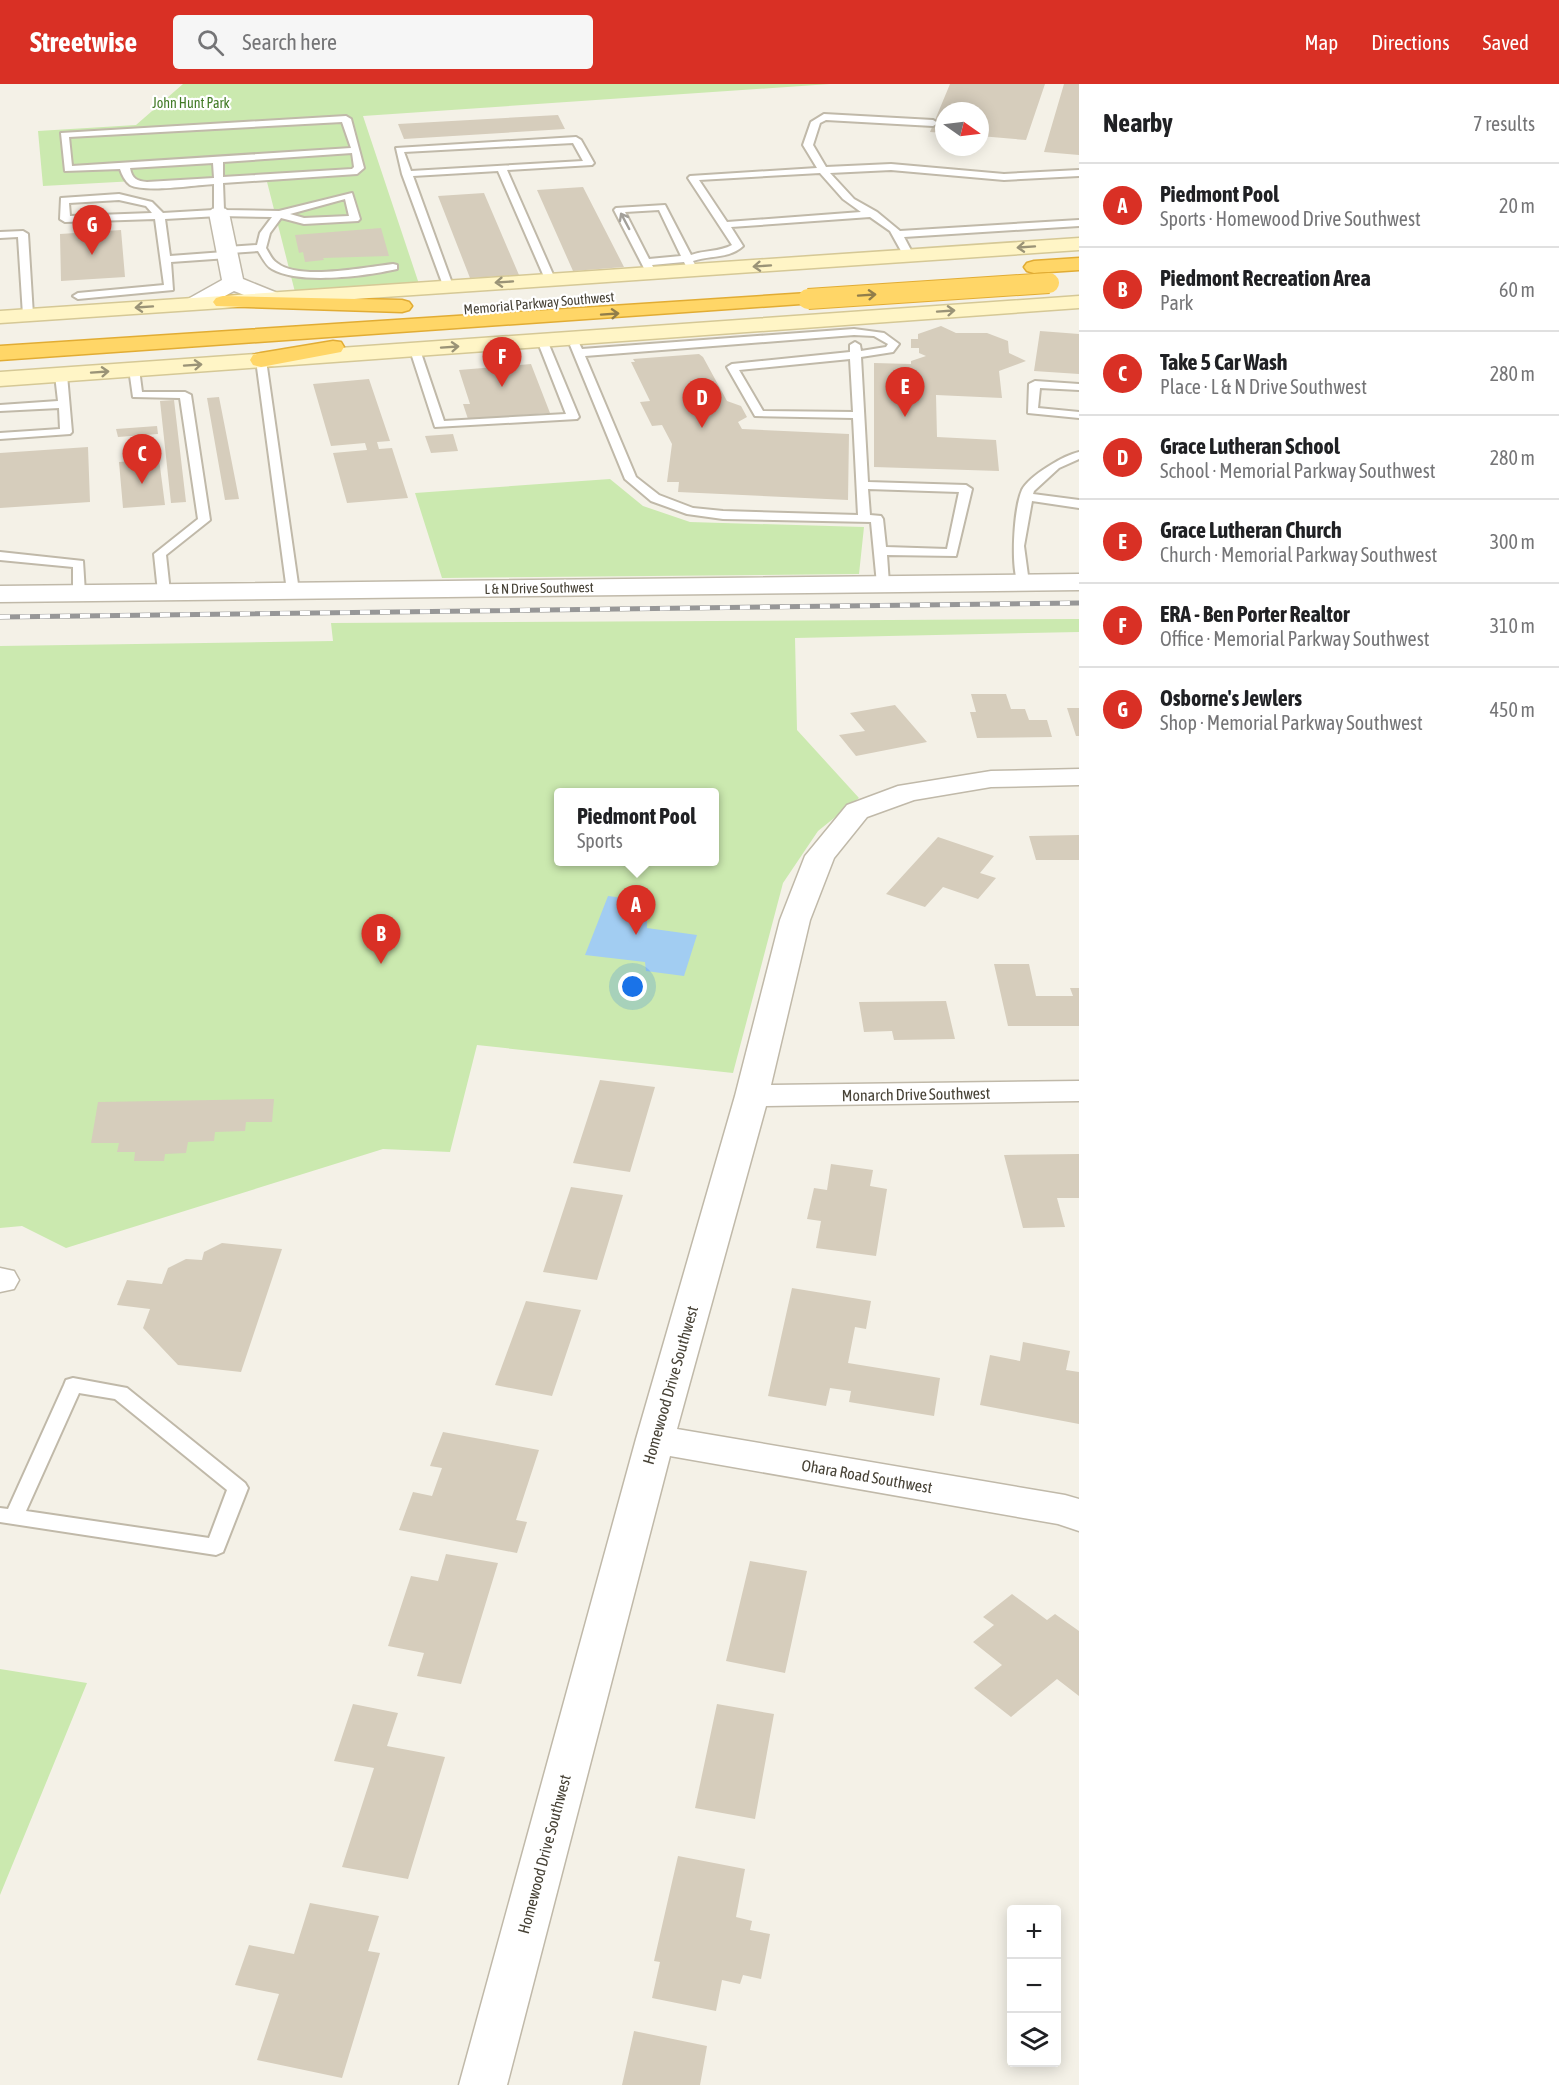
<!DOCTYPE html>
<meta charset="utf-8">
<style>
:root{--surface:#fff;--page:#f6f6f6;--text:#202124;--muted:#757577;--line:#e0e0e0;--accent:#d93025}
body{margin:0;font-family:"Asap Condensed",sans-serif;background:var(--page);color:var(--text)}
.controls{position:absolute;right:18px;bottom:18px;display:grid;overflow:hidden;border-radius:6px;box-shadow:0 3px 15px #0003}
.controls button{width:54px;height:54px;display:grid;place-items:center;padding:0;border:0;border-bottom:2px solid var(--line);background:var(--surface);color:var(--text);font:30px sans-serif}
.compass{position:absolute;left:935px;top:18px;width:54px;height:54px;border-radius:50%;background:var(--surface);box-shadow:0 3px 15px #0003;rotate:104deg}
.you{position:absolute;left:633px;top:903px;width:21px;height:21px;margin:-15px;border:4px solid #fff;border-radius:50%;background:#1a73e8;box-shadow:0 0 0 9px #1a73e833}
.badge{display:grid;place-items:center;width:39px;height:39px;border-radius:50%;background:var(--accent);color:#fff;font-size:20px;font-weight:700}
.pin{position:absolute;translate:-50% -50px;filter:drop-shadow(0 2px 3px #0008)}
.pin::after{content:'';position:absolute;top:32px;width:21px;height:18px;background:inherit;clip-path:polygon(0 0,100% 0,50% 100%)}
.popup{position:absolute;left:554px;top:704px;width:165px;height:78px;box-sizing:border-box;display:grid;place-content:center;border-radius:6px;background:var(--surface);filter:drop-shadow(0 2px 4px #0005);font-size:20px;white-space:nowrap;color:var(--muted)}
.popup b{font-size:22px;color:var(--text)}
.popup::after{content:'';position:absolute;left:50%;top:100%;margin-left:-12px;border:12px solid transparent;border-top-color:var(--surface)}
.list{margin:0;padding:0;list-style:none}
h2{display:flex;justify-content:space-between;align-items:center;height:78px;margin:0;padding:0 24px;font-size:26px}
h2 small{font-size:20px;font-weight:400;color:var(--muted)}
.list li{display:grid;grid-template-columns:39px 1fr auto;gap:18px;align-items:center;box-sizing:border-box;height:84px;padding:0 24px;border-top:2px solid var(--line)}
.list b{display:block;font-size:22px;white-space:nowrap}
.list p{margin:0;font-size:20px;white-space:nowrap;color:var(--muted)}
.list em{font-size:20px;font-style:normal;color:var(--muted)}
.icon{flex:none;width:33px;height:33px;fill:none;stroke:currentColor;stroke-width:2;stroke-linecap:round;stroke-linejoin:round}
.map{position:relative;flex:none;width:1079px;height:2001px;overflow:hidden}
header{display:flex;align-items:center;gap:36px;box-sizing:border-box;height:84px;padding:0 30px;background:var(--accent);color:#fff}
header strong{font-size:28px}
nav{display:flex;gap:33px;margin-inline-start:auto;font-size:21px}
.search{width:420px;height:54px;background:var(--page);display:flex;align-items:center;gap:15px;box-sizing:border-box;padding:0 21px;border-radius:6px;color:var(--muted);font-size:22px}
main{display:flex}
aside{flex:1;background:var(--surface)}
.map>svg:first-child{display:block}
.green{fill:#cbe9af;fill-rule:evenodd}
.water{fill:#a2cdf2}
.building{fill:#d6cdbc}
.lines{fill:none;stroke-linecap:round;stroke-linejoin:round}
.service-casing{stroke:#c0b9a9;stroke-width:4}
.minor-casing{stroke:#c0b9a9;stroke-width:3}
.tertiary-casing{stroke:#c0b9a9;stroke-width:3}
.secondary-casing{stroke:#d5c896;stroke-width:3}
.motorway-casing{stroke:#e1ac34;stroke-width:3}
.service{fill:#fff;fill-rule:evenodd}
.minor{fill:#fff;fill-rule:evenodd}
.tertiary{fill:#fff;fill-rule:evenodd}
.secondary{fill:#fff5c6;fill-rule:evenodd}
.motorway{fill:#ffd667;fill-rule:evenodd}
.rail-casing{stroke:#979797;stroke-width:5}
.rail{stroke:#fff;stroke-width:4;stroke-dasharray:10;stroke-linecap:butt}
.motorway-bridge-casing{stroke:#e1ac34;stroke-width:22;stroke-linecap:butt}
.motorway-bridge{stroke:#ffd667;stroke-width:20}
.oneway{stroke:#a3a09a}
.oneway2{stroke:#9a9377}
.oneway3{stroke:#917d4a}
.labels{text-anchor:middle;stroke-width:4.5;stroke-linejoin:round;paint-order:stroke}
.far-park-label{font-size:14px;fill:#427b27;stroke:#fff}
.far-street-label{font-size:14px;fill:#474236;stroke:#fff}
.street-label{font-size:16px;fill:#474236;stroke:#fff}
</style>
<header>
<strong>Streetwise</strong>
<div class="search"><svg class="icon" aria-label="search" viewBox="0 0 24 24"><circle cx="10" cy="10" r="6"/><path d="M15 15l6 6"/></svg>Search here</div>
<nav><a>Map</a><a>Directions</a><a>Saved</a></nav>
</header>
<main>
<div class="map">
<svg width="1079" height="2001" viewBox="0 0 1079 2001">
<rect width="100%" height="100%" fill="#f4f1e7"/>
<path class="green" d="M183 0H830L363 32 419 200 295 208 265 90 43 102 38 47 136 41Z
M610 395 643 422 690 438 864 443 859 490 442 494 415 409Z
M1079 535V548L795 554 797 646 859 714 818 747 783 799 733 989 477 961 450 1068 383 1065 66 1164 22 1142 0 1144V562L333 557 331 539ZM558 708H714V778H558Z
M0 1585 87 1599 0 1811Z"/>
<path class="water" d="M608 812 647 817V844L697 851 684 892 646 887 645 878 585 871Z"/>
<path class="building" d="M950 0H1045L1026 56 980 52V27H944V49L930 48Z
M1064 0H1079V71L1044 68Z
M558 31 565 45 404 55 398 40Z
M583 103 624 183 573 187 537 106Z
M484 109 519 191 470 194 438 112Z
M381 144 389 172 323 174 324 176 305 178 303 168 299 169 295 151Z
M121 146 125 193 61 197 60 150Z
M941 242 956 249H987L1008 257 1009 269 1026 277 999 287 1002 314 936 311 937 353 996 356 999 387 874 383V279L911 280V277L926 272 919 269V264H911V255H918V250Z
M1040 247 1079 250V290L1034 287Z
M699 270 703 273 727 317 741 322 747 333 738 338 742 345 849 350 848 416 678 408 679 398H667L672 360 662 341 652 342 640 318 650 317 631 278H635L633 275Z
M531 280 550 329 468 335 463 320H470L459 286Z
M369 295 390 357 377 358 379 365 392 364 408 414 347 419 333 369 367 366 365 359 331 362 313 300Z
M219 313 239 415 225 416 207 314Z
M174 316 186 418 171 419 160 317Z
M157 342 158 350 118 353 116 345Z
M453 350 458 367 431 369 425 352Z
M88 363 90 418 0 424V369Z
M159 375 165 421 123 424 119 378Z
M971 610H1006L1011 625H1025L1029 636H1047L1052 653 977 654 970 628H976Z
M895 621 927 658 856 672 839 651 865 647 850 629Z
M1067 624H1079V652H1076Z
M1079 751V776H1036L1029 752Z
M938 753 994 772 980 789 996 794 978 815 943 803 925 823 886 810Z
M994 880H1029L1036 912H1073L1070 904H1079V942H1008Z
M946 917 955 955 894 956 892 947 864 948 859 918Z
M600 996 655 1003 630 1088 573 1079Z
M274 1015 272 1038H246L245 1047 215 1048 214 1057 188 1058 186 1069 165 1070 164 1077H134L135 1068H117L119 1059H91L98 1018Z
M1079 1070V1114H1057L1065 1143 1023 1144 1004 1071Z
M831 1080 873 1086 870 1102 887 1105 876 1172 816 1164 821 1137 807 1135 814 1104 827 1106Z
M571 1103 623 1111 597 1196 543 1188Z
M222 1159 282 1165 241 1288 178 1281 143 1244 150 1225 117 1221 127 1196 162 1200 168 1184 186 1175 202 1176 204 1168Z
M792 1204 871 1217 866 1245 855 1243 848 1279 940 1294 934 1332 849 1318 851 1307 830 1304 826 1322 768 1312Z
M526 1217 581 1226 552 1312 495 1301Z
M1023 1258 1070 1267 1066 1286 1079 1288V1340L980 1321 990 1271 1020 1277Z
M443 1348 539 1366 516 1436 527 1438 517 1469 399 1446 413 1408 432 1412 442 1384 430 1382Z
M446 1470 498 1479 461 1600 417 1592 424 1569 388 1562 411 1492 438 1497Z
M750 1477 807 1487 785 1589 726 1577Z
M1012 1510 1047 1536 1055 1530 1079 1547V1612L1057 1595 1011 1633 974 1604 1002 1581 973 1558 994 1541 983 1533Z
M353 1620 398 1629 387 1662 445 1673 408 1795 342 1783 374 1684 334 1677Z
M717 1620 774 1630 755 1735 695 1724Z
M678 1772 745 1785 736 1833 752 1837 750 1846 770 1850 761 1895 743 1891 740 1900 722 1896 716 1927 652 1914 660 1878 654 1877Z
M310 1819 379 1832 368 1867 380 1869 342 1994 257 1976 279 1910 235 1901 249 1861 294 1870Z
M634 1947 707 1962 700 2001H622Z"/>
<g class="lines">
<g class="service-casing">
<path id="service" d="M824 30 933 36 938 39 933 42 826 36 820 39 813 61 826 83 891 80 1004 90 1079 86V92L1004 96 891 86 830 89 854 115 877 128 900 147 1079 136V142L904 153 914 172 909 175 905 174 890 147 870 133 731 143 743 162C729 175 710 171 693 177L697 184 692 187 688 186 684 178 652 181 656 188 647 190 614 126 616 124 665 121 691 171C704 166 720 168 732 161L688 94 690 92 817 84 803 61 811 38ZM820 89 843 115 861 128 727 138 699 96ZM659 126 681 172 649 175 625 128Z
M346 32 351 35 364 84 357 90 223 99 224 126 279 127 352 109 360 135 358 137 304 140 281 134 270 149 266 164C269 169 272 176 277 179 299 197 366 183 393 180L397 181V185C366 192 300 201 272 185 266 182 262 173 258 167L231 169 233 171 228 174 171 178 173 206 78 215 73 212 78 209 164 201 155 135 65 138 60 135 61 114 119 110 152 118 163 129 214 126V100C195 101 146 109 130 101 125 97 122 91 120 85L65 87 61 49ZM342 38 351 64 72 82 69 53ZM352 69 354 83 352 85 223 93V78ZM213 79 214 94 147 98C137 97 132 95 130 84ZM345 115 349 132 304 134 290 130ZM119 116 146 122 152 129 70 132 69 119ZM219 132 272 133 260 149 257 161 227 163 222 166 224 168 170 172 165 135Z
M576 53 581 56 594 79 592 81 507 86 555 195 550 198 545 195 498 87 413 92 453 202 444 204 402 90 396 64ZM573 59 583 77 411 87 404 68Z
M23 147 28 150 33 231 28 234 23 231 18 153 0 154V148Z
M854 245 884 249 899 260 893 268 861 273 868 398 966 401 972 405 956 472 887 471 889 500 883 504 877 500 871 438 723 435 687 430 651 417 625 395 570 261 575 258 579 259 582 265ZM854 251 874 252 888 260 886 263 861 267 860 261 855 258 850 261V268L732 280 727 283 755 332 853 334 858 431 723 427 693 424 659 411 636 393 585 272ZM850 275 853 328 763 327 739 286ZM868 405 959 408 947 465 886 463 883 435 881 432 870 431Z
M542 253 547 256 579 333 577 335 435 343 410 266 411 264H419L420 266 444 337 566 330 537 256Z
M261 273 266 276 299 507 293 511 287 507 256 276Z
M134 282 139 285 142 308H185L191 311 210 436 166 471 170 508 164 512 158 508 154 470 198 435 180 314 133 313 129 285Z
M61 288 67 291 72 348 70 350 0 355V349L60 345 59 324 0 327V321L58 317 55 291Z
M1035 297 1079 300V306L1040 304 1038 324 1079 328V334L1028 329 1029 300Z
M1079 368V375L1059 384 1034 407 1033 410 1079 416V424L1032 417 1024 462 1029 499 1023 503 1019 502C1010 484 1014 424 1022 406 1029 392 1064 371 1079 368Z
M0 468 83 477 85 509 79 513 73 509V483L0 476Z
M73 1294 127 1304 245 1399 248 1404 223 1468 216 1471 0 1438V1424L8 1425 64 1301 66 1296ZM79 1309 115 1315 227 1406 209 1454 26 1427Z"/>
</g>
<g class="minor-casing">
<path id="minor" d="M219 123 226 125 229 129 243 195 280 210 283 214 280 218C265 222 248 212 234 207 220 214 204 227 188 223L185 219 188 215 222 196 209 129 212 125Z
M1079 685V701L991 703 914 716 867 733 834 774 810 836 771 1001 1079 997V1017L766 1022 677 1345 1065 1411 1079 1415V1447L1058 1440 670 1372 507 2001H459L636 1355 735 1012 780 836 805 772 847 721 898 702 991 687Z
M0 1184 14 1187 19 1196 14 1205 0 1208Z"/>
</g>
<g class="tertiary-casing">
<path id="tertiary" d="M1079 490V506L0 518V502Z"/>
</g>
<g class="secondary-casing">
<path id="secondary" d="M1079 154V166L0 239V227Z
M1079 212V224L0 302V288Z"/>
</g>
<g class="motorway-casing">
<path id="motorway" d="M1079 174V186L1034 189 1027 187 1024 183 1027 179 1034 177Z
M808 209 815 211 818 215 815 219 0 276V262Z
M223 212 402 216 409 218 412 222 409 226 402 228 216 222 213 218 216 214Z
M333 257 341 258 344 263 341 268 261 283 253 281 250 276 253 271 261 269Z"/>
</g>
<use href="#service" class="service"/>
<use href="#minor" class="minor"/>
<use href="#tertiary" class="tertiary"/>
<use href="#secondary" class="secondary"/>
<use href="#motorway" class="motorway"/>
<g class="rail-casing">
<path id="rail" d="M0 533 1079 519"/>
</g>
<use href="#rail" class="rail"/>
<g class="motorway-bridge-casing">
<path id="motorway-bridge" d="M808 215 1049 199"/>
</g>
<use href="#motorway-bridge" class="motorway-bridge"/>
</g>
<defs><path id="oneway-shaft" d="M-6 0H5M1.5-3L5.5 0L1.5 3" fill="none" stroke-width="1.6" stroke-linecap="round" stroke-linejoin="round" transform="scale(1.5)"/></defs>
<use class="oneway" href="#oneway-shaft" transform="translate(625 137) rotate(-118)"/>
<g class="oneway2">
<use href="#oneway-shaft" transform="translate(1026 163) rotate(176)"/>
<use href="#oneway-shaft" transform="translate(762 182) rotate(176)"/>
<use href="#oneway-shaft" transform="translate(504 198) rotate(176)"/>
<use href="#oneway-shaft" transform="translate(144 223) rotate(176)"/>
<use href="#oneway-shaft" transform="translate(946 227) rotate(-4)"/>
<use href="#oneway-shaft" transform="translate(450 263) rotate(-4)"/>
<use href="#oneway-shaft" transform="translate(193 281) rotate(-4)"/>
<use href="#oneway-shaft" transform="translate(100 288) rotate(-4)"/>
</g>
<g class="oneway3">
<use href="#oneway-shaft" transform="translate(867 211) rotate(-4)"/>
<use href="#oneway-shaft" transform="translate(610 230) rotate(-4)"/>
</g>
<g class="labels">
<g class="far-park-label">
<text x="191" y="24">John Hunt Park</text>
</g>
<g class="far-street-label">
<text transform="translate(539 219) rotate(-5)" y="5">Memorial Parkway Southwest</text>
<text transform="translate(539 504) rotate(-1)" y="5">L &amp; N Drive Southwest</text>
</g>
<g class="street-label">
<text transform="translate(916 1010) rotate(-1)" y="6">Monarch Drive Southwest</text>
<text transform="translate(670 1301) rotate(-74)" y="6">Homewood Drive Southwest</text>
<text transform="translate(867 1392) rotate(10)" y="6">Ohara Road Southwest</text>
<text transform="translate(544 1770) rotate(-75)" y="6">Homewood Drive Southwest</text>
</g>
</g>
</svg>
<div class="controls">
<button>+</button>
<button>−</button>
<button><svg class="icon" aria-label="layers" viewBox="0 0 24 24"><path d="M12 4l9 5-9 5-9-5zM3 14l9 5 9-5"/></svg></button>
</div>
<svg class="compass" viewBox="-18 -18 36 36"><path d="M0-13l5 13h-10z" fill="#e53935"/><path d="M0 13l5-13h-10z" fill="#757577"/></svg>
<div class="you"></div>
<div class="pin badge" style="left:636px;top:851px">A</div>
<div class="popup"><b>Piedmont Pool</b>Sports</div>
<div class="pin badge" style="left:381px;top:880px">B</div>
<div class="pin badge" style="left:142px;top:400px">C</div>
<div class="pin badge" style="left:702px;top:344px">D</div>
<div class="pin badge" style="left:905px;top:333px">E</div>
<div class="pin badge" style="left:502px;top:303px">F</div>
<div class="pin badge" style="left:92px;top:171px">G</div>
</div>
<aside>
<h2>Nearby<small>7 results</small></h2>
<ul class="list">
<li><span class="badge">A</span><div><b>Piedmont Pool</b><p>Sports · Homewood Drive Southwest</p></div><em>20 m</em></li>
<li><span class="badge">B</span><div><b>Piedmont Recreation Area</b><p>Park</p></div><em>60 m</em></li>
<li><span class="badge">C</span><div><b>Take 5 Car Wash</b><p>Place · L &amp; N Drive Southwest</p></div><em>280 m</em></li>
<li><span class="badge">D</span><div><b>Grace Lutheran School</b><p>School · Memorial Parkway Southwest</p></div><em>280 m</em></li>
<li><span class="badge">E</span><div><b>Grace Lutheran Church</b><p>Church · Memorial Parkway Southwest</p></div><em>300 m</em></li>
<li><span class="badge">F</span><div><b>ERA - Ben Porter Realtor</b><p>Office · Memorial Parkway Southwest</p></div><em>310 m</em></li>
<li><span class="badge">G</span><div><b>Osborne's Jewlers</b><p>Shop · Memorial Parkway Southwest</p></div><em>450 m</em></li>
</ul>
</aside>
</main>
